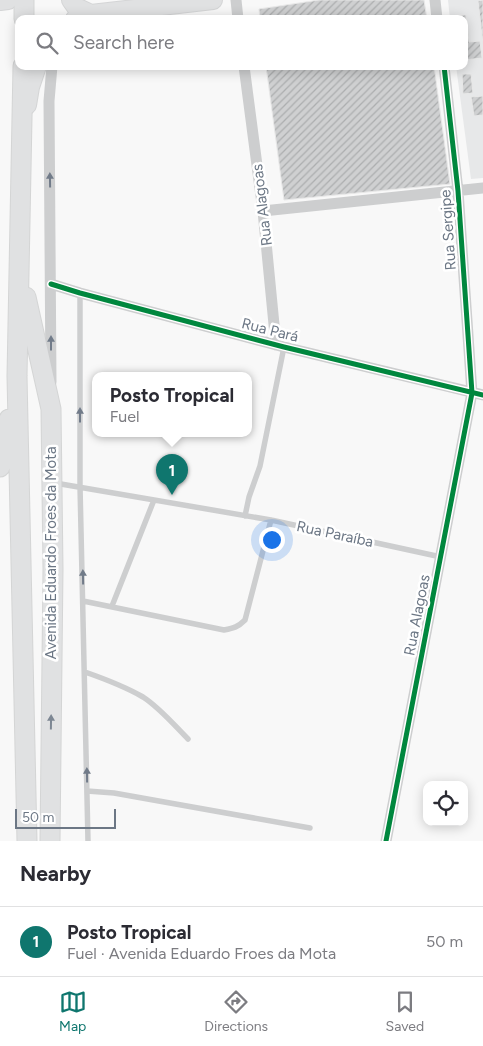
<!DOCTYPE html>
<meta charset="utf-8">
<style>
:root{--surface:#fff;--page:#f2f2f3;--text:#2b2b33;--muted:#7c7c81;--line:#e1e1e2;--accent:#0f766e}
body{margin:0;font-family:Figtree,sans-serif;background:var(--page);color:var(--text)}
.controls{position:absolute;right:15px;bottom:15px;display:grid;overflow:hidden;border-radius:10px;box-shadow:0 2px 12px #0003}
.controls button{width:45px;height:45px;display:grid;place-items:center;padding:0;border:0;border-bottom:1px solid var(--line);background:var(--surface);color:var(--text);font:25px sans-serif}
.scale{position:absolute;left:15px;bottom:12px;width:101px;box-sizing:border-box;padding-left:5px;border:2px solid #6c7785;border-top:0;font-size:14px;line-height:18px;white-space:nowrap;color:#6c7785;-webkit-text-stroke:4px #fff;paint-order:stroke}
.you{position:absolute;left:271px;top:539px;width:18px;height:18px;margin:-12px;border:4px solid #fff;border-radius:50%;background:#1a73e8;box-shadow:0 0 0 8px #1a73e833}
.badge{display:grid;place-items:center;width:32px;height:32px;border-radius:50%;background:var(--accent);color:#fff;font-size:16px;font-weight:700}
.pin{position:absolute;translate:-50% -41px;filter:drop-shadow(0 1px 2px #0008)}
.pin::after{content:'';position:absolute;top:26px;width:18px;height:15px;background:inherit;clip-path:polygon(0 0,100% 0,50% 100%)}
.popup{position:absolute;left:92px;top:372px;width:160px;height:65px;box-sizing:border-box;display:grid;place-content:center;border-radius:10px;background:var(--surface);filter:drop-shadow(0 1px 4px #0005);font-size:16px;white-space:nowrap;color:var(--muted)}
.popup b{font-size:19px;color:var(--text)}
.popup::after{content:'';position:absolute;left:50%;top:100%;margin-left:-10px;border:10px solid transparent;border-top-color:var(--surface)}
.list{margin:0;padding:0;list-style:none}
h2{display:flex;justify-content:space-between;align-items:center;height:65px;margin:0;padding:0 20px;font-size:21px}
h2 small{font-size:16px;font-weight:400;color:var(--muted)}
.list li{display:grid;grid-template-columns:32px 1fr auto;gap:15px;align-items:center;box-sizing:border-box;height:70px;padding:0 20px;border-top:1px solid var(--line)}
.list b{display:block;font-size:19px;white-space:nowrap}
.list p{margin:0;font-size:16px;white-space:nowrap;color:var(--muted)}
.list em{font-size:16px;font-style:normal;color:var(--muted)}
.icon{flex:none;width:28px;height:28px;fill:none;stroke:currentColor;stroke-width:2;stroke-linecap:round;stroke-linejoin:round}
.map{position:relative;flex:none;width:483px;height:841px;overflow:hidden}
.search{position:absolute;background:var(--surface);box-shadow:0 2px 12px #0003;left:15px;right:15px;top:15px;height:55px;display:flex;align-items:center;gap:12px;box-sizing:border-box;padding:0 18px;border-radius:10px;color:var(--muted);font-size:19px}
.sheet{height:135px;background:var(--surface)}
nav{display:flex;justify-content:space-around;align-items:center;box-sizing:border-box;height:70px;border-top:1px solid var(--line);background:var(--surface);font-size:14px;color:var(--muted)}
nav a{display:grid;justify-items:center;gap:2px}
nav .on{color:var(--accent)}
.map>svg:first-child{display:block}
.built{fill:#e7e8e9}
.building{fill:url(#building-hatch);stroke:#e8e8e8}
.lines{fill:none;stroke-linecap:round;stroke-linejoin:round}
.primary-casing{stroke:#d4d5d6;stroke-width:20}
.trunk-casing{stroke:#d4d5d5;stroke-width:21}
.service{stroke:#cdcecf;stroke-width:5.5}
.minor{stroke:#cdcecf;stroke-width:11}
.primary{stroke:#e0e1e2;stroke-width:18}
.trunk{stroke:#e0e1e2;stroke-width:19}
.cycleway-casing{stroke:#fff;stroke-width:8}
.cycleway{stroke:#00873e;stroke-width:5}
.oneway{fill:#717b89}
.oneway2{fill:#7d8793}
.labels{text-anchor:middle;stroke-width:5;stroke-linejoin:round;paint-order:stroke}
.street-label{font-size:15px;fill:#6c7785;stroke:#fff}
</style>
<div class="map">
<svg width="483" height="841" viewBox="0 0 483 841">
<defs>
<pattern id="building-hatch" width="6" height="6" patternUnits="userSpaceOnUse" patternTransform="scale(1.25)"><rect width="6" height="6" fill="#cfd0d1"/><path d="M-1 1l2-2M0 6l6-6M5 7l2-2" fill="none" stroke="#acaeaf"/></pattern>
</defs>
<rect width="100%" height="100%" fill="#f8f8f8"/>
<path class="built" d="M448 0H483V178L471 179 456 66H464V19H450Z"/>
<path class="building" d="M319 0H424L427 19H260L259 9Z
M483 0V45L478 1Z
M457 15H466L469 42 480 41 482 58 464 60V19H457Z
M266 66H434L450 184 284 200Z
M462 74H471L473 93 463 94Z
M483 96V115L474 116 471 97Z"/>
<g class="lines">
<g class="primary-casing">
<path id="primary" d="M71 0 76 7 91 14
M0 1 8 0
M75 19 91 14 213 0
M27 105 30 87 37 66"/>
</g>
<g class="trunk-casing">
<path id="trunk" d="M24 19V0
M23 66 17 376 27 841
M26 297 51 409 53 569 50 841
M0 467 9 419"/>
</g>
<path class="service" d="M80 293V486L88 841
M55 483 271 520 441 557
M245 516 249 497 260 466 284 347
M83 601 224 630C234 628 238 627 245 620L271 520
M112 606 154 500
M85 672C105 679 124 686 143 697 160 708 174 725 188 739
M87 791 114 793 310 828"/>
<path class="minor" d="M236 0 238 19
M435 0 437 19
M244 66 263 211 276 345
M263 211 483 188
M51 284 80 293 284 347 483 395
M51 382 49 101 52 66
M386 841 472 393 458 191 444 66"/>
<use href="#primary" class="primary"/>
<use href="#trunk" class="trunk"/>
<g class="cycleway-casing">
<path id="cycleway" d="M51 284 80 293 284 347 483 395
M386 841 472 393 458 191 444 66"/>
</g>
<use href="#cycleway" class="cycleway"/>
</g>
<defs><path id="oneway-solid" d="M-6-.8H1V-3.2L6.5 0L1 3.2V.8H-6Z" transform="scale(1.25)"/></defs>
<g class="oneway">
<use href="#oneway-solid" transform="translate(50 180) rotate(-91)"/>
<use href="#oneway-solid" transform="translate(51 343) rotate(-90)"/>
<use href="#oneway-solid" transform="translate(80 415) rotate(-90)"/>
<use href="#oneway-solid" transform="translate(83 577) rotate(-91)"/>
<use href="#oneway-solid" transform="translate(87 775) rotate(-91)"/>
</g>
<use class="oneway2" href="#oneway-solid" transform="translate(51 722) rotate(-89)"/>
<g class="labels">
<g class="street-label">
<text transform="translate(262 205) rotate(-97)" y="5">Rua Alagoas</text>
<text transform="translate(448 230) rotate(-94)" y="5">Rua Sergipe</text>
<text transform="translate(270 330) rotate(14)" y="5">Rua Pará</text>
<text transform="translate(335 534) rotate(12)" y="5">Rua Paraíba</text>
<text transform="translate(51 553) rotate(-90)" y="5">Avenida Eduardo Froes da Mota</text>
<text transform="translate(417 615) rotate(-79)" y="5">Rua Alagoas</text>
</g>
</g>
</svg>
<div class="controls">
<button><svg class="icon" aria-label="locate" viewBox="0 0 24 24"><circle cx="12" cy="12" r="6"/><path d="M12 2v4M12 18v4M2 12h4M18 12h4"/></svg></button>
</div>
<div class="scale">50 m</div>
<div class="you"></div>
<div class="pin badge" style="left:172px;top:495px">1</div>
<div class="popup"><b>Posto Tropical</b>Fuel</div>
<div class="search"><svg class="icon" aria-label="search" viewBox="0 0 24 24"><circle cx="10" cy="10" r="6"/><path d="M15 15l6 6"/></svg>Search here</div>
</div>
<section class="sheet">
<h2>Nearby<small></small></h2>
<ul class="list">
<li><span class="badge">1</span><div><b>Posto Tropical</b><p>Fuel · Avenida Eduardo Froes da Mota</p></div><em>50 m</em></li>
</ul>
</section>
<nav>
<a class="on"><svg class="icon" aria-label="map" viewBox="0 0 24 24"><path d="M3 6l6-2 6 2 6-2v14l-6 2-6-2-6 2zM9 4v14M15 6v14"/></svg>Map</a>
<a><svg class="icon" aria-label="directions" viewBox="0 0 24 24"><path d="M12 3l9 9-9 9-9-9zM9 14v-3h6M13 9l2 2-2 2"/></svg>Directions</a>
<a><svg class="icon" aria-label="saved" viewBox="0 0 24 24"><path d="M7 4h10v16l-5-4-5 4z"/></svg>Saved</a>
</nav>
